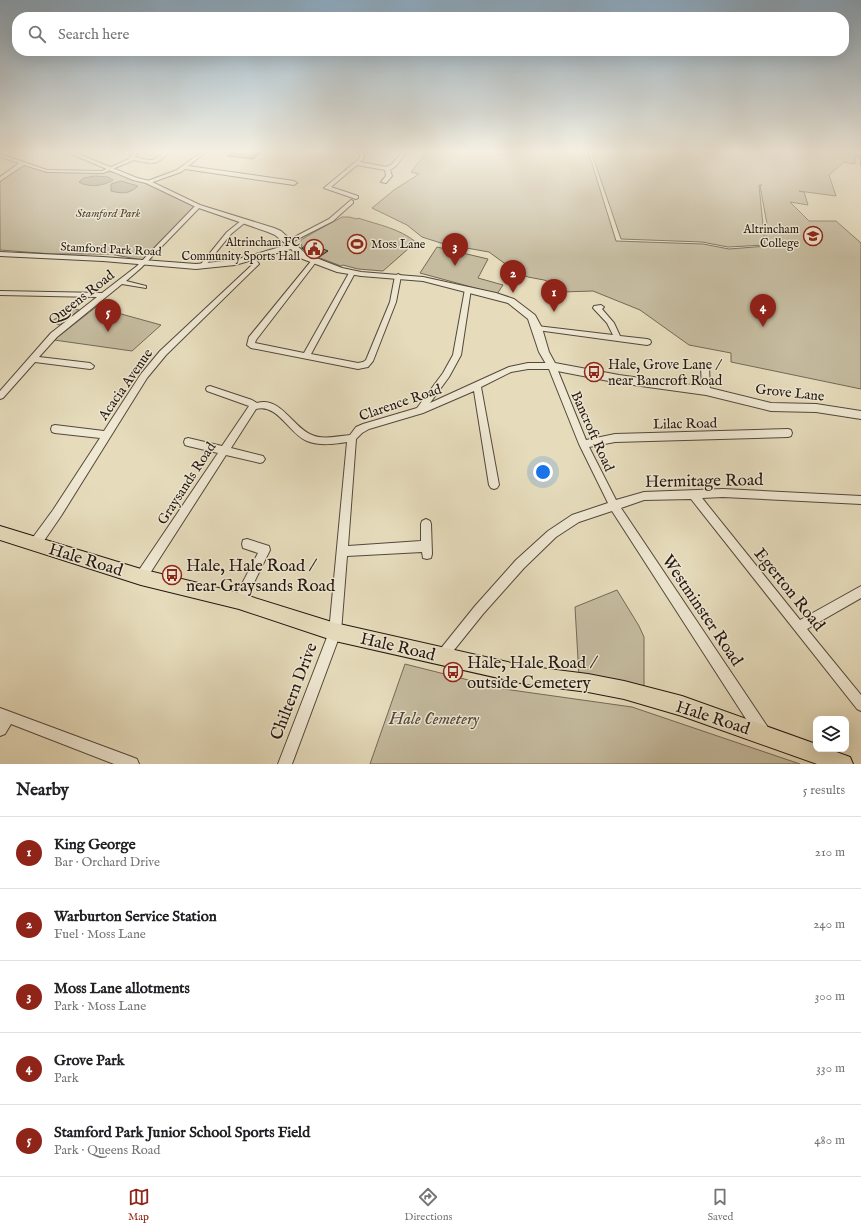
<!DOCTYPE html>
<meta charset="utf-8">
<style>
:root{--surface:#fff;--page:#f2f2f2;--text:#202124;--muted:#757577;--line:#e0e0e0;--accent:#8f2418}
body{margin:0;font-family:"IM FELL English",serif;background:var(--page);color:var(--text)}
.controls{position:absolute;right:12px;bottom:12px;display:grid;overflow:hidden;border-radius:8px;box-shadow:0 4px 16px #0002}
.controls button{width:36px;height:36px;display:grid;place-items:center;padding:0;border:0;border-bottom:1px solid var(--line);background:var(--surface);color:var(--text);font:20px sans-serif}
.you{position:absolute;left:543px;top:472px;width:14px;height:14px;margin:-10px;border:3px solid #fff;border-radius:50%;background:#1a73e8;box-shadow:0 0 0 6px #1a73e833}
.badge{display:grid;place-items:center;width:26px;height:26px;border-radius:50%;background:var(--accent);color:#fff;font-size:13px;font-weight:700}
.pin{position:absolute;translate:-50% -33px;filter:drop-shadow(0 1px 2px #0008)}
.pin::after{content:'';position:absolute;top:21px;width:14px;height:12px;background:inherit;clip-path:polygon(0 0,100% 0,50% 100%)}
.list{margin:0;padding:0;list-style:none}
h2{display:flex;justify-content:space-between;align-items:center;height:52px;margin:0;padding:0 16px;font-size:17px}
h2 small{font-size:13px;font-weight:400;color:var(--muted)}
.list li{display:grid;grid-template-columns:26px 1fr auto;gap:12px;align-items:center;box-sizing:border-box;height:72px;padding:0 16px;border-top:1px solid var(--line)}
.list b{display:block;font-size:15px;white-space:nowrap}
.list p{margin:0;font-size:13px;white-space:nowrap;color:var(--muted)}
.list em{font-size:13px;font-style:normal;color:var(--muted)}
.icon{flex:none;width:22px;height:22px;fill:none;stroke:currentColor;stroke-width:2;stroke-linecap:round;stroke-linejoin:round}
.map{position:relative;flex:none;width:861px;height:764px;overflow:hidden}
.search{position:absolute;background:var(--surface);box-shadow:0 4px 16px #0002;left:12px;right:12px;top:12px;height:44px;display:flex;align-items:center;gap:10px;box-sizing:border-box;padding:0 14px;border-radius:16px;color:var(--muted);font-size:15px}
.sheet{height:412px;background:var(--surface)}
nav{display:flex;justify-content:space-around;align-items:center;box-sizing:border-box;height:56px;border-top:1px solid var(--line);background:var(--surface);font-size:11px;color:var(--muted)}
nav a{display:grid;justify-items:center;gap:2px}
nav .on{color:var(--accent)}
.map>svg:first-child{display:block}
.green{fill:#c5bb9f;stroke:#746958}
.water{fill:#a39982;stroke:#6f6555}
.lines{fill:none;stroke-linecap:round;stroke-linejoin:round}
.stream{stroke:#6f6555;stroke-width:1.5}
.building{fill:#887d6a;stroke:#221711}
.minor-casing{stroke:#53483c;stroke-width:2}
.tertiary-casing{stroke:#53483c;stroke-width:2}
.primary-casing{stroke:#221711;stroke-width:2}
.minor{fill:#efe8d3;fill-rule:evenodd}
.tertiary{fill:#efe8d3;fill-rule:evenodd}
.primary{fill:#e6dcbc;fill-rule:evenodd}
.labels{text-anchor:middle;stroke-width:3;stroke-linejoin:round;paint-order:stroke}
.far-park-label{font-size:12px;font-style:italic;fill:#53483c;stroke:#efe8d3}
.far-poi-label{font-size:12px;fill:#221711;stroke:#efe8d3;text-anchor:end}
.far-street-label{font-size:12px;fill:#221711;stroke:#efe8d3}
.street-label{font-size:14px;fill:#221711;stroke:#efe8d3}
.poi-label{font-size:14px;fill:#221711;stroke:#efe8d3;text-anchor:start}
.near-street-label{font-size:17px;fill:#221711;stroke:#efe8d3}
.near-poi-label{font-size:17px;fill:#221711;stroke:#efe8d3;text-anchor:start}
.near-park-label{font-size:17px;font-style:italic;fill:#53483c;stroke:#efe8d3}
</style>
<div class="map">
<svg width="861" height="764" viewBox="0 0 861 764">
<rect width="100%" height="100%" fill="#e6dcbc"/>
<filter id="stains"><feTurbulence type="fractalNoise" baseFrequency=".005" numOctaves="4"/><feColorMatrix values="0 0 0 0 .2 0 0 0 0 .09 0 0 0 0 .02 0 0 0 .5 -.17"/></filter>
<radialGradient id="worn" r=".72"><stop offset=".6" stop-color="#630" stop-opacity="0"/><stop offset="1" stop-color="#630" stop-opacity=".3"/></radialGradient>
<path class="green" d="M428 151H588L616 241 703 244 729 249 768 246 764 224H767L760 186 762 185H759L765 245 728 247 702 242 621 239 591 151H861V166L860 157 855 156V164L844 162 829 175 836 196 799 191 804 192 808 205 790 202 809 221H836L861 243V389L731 362V353L689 345 640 310 593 291 562 292 555 284 544 280 528 277 515 271 489 252 444 244 422 237 407 225 372 208 394 190 419 174 411 172Z
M24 165 46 172H116L157 188 196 207 142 260 110 254H52L0 250V180Z
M342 217H349L357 219 358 218C379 225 398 228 416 242L383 271 358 269 343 265 341 266 312 255 301 248 302 245 298 243C301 238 334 222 342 217Z
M437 247 488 259 478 278 503 285 497 294 420 273Z
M96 307 161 325 132 351 54 340Z
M70 308 79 310 60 325 51 322Z
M617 590 639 626 644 637V688L579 677 575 607Z
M405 664 504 689 632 707 800 764H370Z"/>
<path class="water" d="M95 176 108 177 113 180C103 186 89 188 79 182L84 178Z
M121 181 138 186C129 194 123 194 111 191V184Z"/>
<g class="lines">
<path class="stream" d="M477 151 499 154 545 151"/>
</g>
<path class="building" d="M234 151H263L253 159 227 156Z
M309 243 328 251 319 257 311 254 302 248Z"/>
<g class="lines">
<g class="minor-casing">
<path id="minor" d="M134 151H138L135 157C152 161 151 163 166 151H170C155 167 153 164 134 160L103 173 47 172 24 165 0 181V177L19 163 0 157V154L47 170 102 171 129 159Z
M203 151H207L188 166 294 181 297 183 294 185 185 169 181 172 150 183 145 182 177 170Z
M353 151H358L364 153V158L360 162 386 167 392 164 403 151H407L396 166 390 170 392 176 386 183 381 182 386 176 385 170 357 165 331 187 358 196V198L356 199 324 188 360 158V154Z
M351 200 353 201V203L333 221 290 243 288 244 285 242 329 219Z
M196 205 201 206 141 268 126 281 146 286V288L122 284 57 337 39 357 90 363 94 366 93 368 90 369 35 362 3 398 0 399V391L51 333 97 297 0 295V291L102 293 137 266Z
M242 220 247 221 231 234 205 266H201V264L227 232Z
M253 257 255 258 259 264 258 265 166 355 147 378 61 516 39 548 35 549 31 548 30 544 31 540 53 510 100 438 55 433 52 432 51 429 52 426 55 425 104 431 141 374 160 351 253 264 250 259Z
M314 259 316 260V262L256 340 255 343 304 353 349 273 352 271 355 273 311 354 358 363 363 362 366 360 390 302 395 276 398 274 400 275 401 276 396 302 373 361 368 367 358 369 251 348 247 345 249 337 312 260Z
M468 287 471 289 461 355 449 377 430 403 509 367 528 363H552L556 366 586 440 615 434 788 429 791 430 792 433 791 436 788 437 615 442 589 447 616 500 644 492 723 489 861 496V504L723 497 702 498 800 620 861 586V598L807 629 861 695V711L857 709 691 499 644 500 621 508 767 726 769 731 767 736 762 738 757 736 612 511 579 522 556 537 524 568 483 614 446 660 442 662 438 660 436 656 438 652 475 606 516 560 548 531 572 515 608 503 579 444 549 369H528L511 372 481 387 499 485 497 488 494 489 491 488 489 485 474 391 423 413 369 429 362 433 356 439 348 546 421 541V524L422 521 426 519 430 521 431 524 432 554 431 558 427 559 423 558 422 552 347 556 341 632 292 764H278L329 632 347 442C334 444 320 446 307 441 289 434 278 403 256 409L231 448 263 456 265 459 263 462 260 463 226 455 145 581 141 582 137 581 136 577 137 573 218 453 188 446 185 445 184 442 185 439 188 438 222 446 249 406 207 391 206 389 207 387 210 386 252 400 257 403C281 396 293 428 312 435 323 440 338 436 350 435L356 427 363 424 417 408 443 373 453 355 465 289Z
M601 305 604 307 602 309 614 323 620 336 647 339 650 340 651 342 650 344 647 345 537 330 533 328 537 326 613 335 607 323 593 308 594 306Z
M705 363 709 366 710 391 709 393H703L702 391 701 366Z
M247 539 269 546 270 550 243 605 239 607 235 605 233 601 258 553 243 548 242 544 243 540Z
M0 708 132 757 137 759 139 764H114L11 724 5 734 0 736Z"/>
</g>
<g class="tertiary-casing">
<path id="tertiary" d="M64 151H71L137 178 150 181 200 205 274 228 281 231 306 254 342 268 361 272 423 277 496 293 514 299 535 315 542 328 549 352 555 363 619 375 706 387 771 403 816 404 861 411V419L816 412 771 411 706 395 619 383 552 370 549 369 539 352 528 319 508 303 423 281 361 276 337 272 300 258 291 249 235 265 196 269 103 261 0 256V252L103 257 196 264 235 260 287 245 275 235 268 232 196 207 146 183 133 180Z"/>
</g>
<g class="primary-casing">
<path id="primary" d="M0 526 141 569 239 593 335 623 525 666 588 674 624 681 682 696 816 744V749C830 749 837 752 850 757L853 764H817L682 716 624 699 588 692 525 684 335 641 239 609 141 585 0 540Z"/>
</g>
<use href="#minor" class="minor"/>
<use href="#tertiary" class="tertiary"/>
<use href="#primary" class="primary"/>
</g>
<linearGradient id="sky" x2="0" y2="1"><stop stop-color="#8ca9bf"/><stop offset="0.59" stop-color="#f4efe1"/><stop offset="1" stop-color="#f4efe1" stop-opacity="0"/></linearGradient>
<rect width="861" height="257" fill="url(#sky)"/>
<defs>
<g id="school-ring" transform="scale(1)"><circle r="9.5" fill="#efe8d3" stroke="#8f2418" stroke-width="1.5"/><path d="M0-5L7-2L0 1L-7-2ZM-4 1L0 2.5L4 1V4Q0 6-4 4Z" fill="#8f2418"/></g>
<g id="stadium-ring" transform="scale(1)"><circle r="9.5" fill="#efe8d3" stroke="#8f2418" stroke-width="1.5"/><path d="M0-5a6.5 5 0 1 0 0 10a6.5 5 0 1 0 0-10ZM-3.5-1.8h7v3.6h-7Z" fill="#8f2418"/></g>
<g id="civic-ring" transform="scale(1)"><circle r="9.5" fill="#efe8d3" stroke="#8f2418" stroke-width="1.5"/><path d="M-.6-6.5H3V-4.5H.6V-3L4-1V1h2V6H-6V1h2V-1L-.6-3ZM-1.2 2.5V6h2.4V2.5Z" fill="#8f2418"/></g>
<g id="bus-ring" transform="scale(1)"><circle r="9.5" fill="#efe8d3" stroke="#8f2418" stroke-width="1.5"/><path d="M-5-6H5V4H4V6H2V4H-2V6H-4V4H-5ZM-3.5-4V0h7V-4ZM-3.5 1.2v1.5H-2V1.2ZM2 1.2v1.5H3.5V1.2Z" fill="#8f2418"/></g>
</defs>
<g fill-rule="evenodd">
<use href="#school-ring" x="813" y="236"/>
<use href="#stadium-ring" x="357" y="244"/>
<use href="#civic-ring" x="314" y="249"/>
<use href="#bus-ring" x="594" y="372"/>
<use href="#bus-ring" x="172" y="575"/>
<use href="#bus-ring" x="453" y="672"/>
</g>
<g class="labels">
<g class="far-park-label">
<text x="108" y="217">Stamford Park</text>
</g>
<g class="far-poi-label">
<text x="799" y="233">Altrincham<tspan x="799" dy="14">College</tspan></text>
<text x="300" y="246">Altrincham FC<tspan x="300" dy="14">Community Sports Hall</tspan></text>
<text x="371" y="248" text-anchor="start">Moss Lane</text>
</g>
<g class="far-street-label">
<text transform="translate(111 249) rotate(3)" y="4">Stamford Park Road</text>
</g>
<g class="street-label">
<text transform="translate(81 297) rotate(-38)" y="5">Queens Road</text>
<text transform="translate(125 384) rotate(-55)" y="5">Acacia Avenue</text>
<text transform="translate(790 392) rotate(6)" y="5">Grove Lane</text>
<text transform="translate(400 402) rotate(-19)" y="5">Clarence Road</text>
<text transform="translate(685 423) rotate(-1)" y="5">Lilac Road</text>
<text transform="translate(593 431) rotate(66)" y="5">Bancroft Road</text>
<text transform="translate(186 483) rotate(-57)" y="5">Graysands Road</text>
</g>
<g class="poi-label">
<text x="608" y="369">Hale, Grove Lane /<tspan x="608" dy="16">near Bancroft Road</tspan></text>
</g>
<g class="near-street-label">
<text transform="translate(704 480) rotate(-1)" y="6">Hermitage Road</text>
<text transform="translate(86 559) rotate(17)" y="6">Hale Road</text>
<text transform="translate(790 589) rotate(51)" y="6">Egerton Road</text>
<text transform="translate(703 610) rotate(56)" y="6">Westminster Road</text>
<text transform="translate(398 646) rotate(13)" y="6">Hale Road</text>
<text transform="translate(293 691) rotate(-69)" y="6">Chiltern Drive</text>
<text transform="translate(713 717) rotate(18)" y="6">Hale Road</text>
</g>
<g class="near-poi-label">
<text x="186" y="571">Hale, Hale Road /<tspan x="186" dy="20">near Graysands Road</tspan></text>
<text x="467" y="668">Hale, Hale Road /<tspan x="467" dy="20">outside Cemetery</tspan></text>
</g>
<g class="near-park-label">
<text x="434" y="724">Hale Cemetery</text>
</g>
</g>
<rect width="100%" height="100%" filter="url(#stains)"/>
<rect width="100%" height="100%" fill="url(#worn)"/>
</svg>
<div class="controls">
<button><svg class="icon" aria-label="layers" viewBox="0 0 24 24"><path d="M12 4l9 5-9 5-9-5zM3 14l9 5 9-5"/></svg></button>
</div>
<div class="you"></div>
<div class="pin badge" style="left:554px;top:312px">1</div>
<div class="pin badge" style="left:513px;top:293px">2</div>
<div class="pin badge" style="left:455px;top:266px">3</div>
<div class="pin badge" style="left:763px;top:327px">4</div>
<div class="pin badge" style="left:108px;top:332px">5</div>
<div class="search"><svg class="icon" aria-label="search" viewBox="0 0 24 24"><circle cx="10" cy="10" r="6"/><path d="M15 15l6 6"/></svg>Search here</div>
</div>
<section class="sheet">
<h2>Nearby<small>5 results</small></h2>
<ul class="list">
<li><span class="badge">1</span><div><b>King George</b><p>Bar · Orchard Drive</p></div><em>210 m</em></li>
<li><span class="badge">2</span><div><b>Warburton Service Station</b><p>Fuel · Moss Lane</p></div><em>240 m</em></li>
<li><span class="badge">3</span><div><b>Moss Lane allotments</b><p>Park · Moss Lane</p></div><em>300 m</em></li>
<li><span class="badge">4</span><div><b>Grove Park</b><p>Park</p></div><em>330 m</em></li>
<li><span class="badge">5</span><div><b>Stamford Park Junior School Sports Field</b><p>Park · Queens Road</p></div><em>480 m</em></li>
</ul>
</section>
<nav>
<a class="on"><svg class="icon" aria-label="map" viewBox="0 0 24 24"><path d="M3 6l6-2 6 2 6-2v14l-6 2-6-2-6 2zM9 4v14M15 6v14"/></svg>Map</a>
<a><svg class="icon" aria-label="directions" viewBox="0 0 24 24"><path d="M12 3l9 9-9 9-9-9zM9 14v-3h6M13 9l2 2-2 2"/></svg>Directions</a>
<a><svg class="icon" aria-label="saved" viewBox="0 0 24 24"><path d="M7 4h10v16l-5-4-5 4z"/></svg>Saved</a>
</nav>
